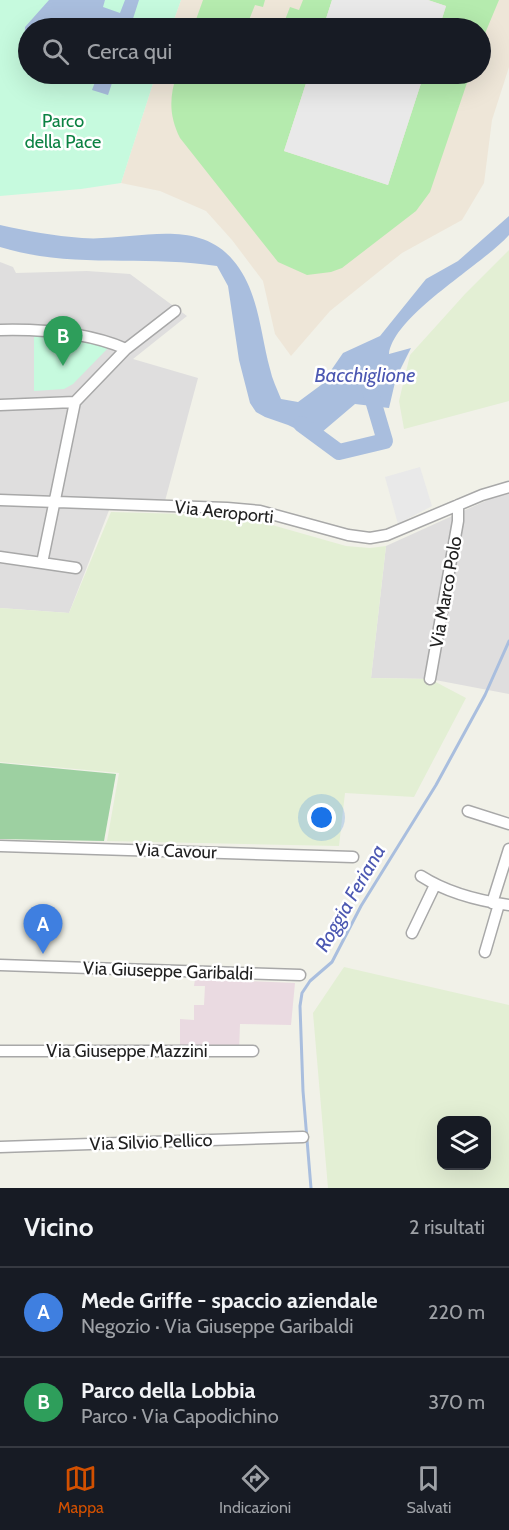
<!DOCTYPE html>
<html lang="it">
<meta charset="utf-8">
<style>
:root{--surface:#171b24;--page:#20242c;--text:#f1f3f6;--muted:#9ea1a6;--line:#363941;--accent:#d25000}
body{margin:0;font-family:Cabin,sans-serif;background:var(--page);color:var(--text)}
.controls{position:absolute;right:18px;bottom:18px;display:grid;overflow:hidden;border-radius:12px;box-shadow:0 6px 24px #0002}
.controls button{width:54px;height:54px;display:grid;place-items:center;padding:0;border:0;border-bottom:2px solid var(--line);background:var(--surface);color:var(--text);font:30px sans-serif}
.you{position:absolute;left:322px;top:818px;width:21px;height:21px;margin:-15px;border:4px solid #fff;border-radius:50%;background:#1a73e8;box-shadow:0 0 0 9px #1a73e833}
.badge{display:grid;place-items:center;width:39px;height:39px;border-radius:50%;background:var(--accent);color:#fff;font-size:20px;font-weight:700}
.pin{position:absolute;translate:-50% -50px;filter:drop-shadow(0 2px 3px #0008)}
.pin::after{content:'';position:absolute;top:32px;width:21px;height:18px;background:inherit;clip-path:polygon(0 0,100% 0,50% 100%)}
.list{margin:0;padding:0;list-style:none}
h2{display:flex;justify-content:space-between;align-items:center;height:78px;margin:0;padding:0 24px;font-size:26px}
h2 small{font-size:20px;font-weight:400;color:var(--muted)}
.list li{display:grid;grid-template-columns:39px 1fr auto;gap:18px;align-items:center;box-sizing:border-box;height:90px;padding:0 24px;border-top:2px solid var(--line)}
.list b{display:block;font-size:22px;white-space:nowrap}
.list p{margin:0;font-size:20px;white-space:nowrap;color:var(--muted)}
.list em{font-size:20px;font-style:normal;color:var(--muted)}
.icon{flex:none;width:33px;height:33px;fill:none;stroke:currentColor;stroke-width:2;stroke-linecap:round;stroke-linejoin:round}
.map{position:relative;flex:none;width:509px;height:1188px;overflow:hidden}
.search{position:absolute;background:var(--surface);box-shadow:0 6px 24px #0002;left:18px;right:18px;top:18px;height:66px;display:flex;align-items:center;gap:15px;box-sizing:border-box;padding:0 21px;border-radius:33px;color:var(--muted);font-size:22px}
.sheet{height:258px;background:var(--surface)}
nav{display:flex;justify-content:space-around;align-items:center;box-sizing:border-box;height:84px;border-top:2px solid var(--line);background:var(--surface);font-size:16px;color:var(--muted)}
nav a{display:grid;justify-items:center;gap:3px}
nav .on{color:var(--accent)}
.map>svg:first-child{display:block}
.residential{fill:#dfdede}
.industrial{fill:#eadae1}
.military{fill:#eee6d8}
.farmland{fill:#e3efd4;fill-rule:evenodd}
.grass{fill:#b5ebae}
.forest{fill:#9dd0a1}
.park{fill:#c6fade}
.parking{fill:#e9e9e9}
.water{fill:#a9bede}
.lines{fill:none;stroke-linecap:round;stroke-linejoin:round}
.stream{stroke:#a9bede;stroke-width:3}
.river{stroke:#a9bede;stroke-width:16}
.minor-casing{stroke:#a8a8a8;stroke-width:13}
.minor{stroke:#fff;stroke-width:10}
.labels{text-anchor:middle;stroke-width:5;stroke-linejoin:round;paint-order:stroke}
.park-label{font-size:18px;fill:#0c8243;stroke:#fff}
.street-label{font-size:18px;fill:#212121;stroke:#fff}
.water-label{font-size:20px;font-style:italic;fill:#4c58b2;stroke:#fff}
</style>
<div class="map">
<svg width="509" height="1188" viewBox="0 0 509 1188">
<rect width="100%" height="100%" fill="#f1f1e8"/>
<path class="residential" d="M0 262 13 267 16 273 87 271 130 274 187 316 133 359 198 378 165 501 113 500 69 613 0 608Z
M509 493V694L430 679 371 678 386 546 492 498Z"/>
<path class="industrial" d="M195 979 295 983 291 1025 240 1024 239 1052H180V1019L194 1020V1005H204L205 986H194Z"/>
<path class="military" d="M181 0H509V67L492 120 484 183 462 220 402 253 330 311 291 356 275 334 263 281 232 240 206 211 160 191 121 183 156 74H480V28H171Z"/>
<path class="farmland" d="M509 250V401L404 429 399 401 410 355 465 294Z
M111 512 184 514 258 521 346 546 370 548 386 546 371 678 430 679 466 698 414 797 345 793 339 846 107 841 119 773 0 762V608L69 613Z
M344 967 509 1005V1188H328L313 1013ZM486 1120V1166H442V1120Z"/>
<path class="grass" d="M203 0H265L263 7 255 5 247 25 255 28H193Z
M303 0H332L323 28H290L292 22 285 20 290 7 299 10Z
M428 0H499L481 43 480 28H439L446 6Z
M177 74H309L284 151 388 185 424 74H470L430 192 416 211 342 268 331 272 307 275 278 262 180 138C169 116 169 97 177 74Z"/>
<path class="forest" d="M0 763 116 774 104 841 0 839Z"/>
<path class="park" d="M0 0H181L171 28H28V74H156L121 183 81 189 0 196Z
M34 333 108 345 110 346 73 384 64 389 34 391Z"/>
<path class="parking" d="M332 0H428L446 6 439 28H323Z
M309 74H424L388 185 284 151Z
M420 467 432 506 398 524 385 477Z"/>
<path class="water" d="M49 0H105L103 7 120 13 125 0H139L130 28H28V71L23 69 25 27Z
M98 74H115L108 95 92 90Z
M509 216V235C481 266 394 315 389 354L411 348 396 378 389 408 355 404 315 438 288 425 265 417 256 412 250 403 239 360 228 286 217 266C145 255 70 269 0 247V225C27 231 54 236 82 238 136 242 202 213 239 268 259 297 261 336 270 369 272 379 277 389 281 399L298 402 321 385 343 353 380 336 426 279 458 261Z"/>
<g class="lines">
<path class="stream" d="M311 1188 303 1091 300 1006 302 993 310 981 332 962 361 906 436 785 485 695 509 641"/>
<path class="river" d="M301 424 339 452 385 441 369 387"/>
<g class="minor-casing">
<path id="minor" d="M0 330C42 329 87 332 126 349
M0 405 75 402
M0 500 227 508 260 511 348 535 370 538 387 535 482 495 509 487
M0 557 42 563 75 402 126 349 175 311
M42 563 76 568
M430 679 458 521V505
M468 811 509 824
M0 846 353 857
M421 876C446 892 480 901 509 905
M492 903 509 849
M412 933 435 885
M485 952 499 904
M0 965 300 975
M0 1051H253
M0 1147 303 1137"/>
</g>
<use href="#minor" class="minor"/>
</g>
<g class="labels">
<g class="park-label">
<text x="63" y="127">Parco<tspan x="63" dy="21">della Pace</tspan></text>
</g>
<g class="street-label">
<text transform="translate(224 512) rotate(6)" y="6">Via Aeroporti</text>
<text transform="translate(446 592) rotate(-80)" y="6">Via Marco Polo</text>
<text transform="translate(176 851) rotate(2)" y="6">Via Cavour</text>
<text transform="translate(168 971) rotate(2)" y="6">Via Giuseppe Garibaldi</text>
<text x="127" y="1057">Via Giuseppe Mazzini</text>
<text transform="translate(151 1142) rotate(-2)" y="6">Via Silvio Pellico</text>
</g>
<g class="water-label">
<text x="365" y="382">Bacchiglione</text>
<text transform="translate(350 898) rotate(-60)" y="7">Roggia Feriana</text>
</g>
</g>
</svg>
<div class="controls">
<button><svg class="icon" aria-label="layers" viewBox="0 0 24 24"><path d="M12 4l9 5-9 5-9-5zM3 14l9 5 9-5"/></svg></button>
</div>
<div class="you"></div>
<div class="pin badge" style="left:43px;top:954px;background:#3f7fe0">A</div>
<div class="pin badge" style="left:63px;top:366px;background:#2e9e5b">B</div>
<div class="search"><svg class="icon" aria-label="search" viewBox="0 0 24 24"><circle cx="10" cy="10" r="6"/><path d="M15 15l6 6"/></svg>Cerca qui</div>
</div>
<section class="sheet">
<h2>Vicino<small>2 risultati</small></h2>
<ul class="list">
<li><span class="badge" style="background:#3f7fe0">A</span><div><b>Mede Griffe - spaccio aziendale</b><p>Negozio · Via Giuseppe Garibaldi</p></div><em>220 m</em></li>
<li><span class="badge" style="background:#2e9e5b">B</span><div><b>Parco della Lobbia</b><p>Parco · Via Capodichino</p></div><em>370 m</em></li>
</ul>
</section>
<nav>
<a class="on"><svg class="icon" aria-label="map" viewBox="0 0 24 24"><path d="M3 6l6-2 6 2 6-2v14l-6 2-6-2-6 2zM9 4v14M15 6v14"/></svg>Mappa</a>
<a><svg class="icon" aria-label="directions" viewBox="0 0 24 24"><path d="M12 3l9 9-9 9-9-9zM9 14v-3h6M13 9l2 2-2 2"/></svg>Indicazioni</a>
<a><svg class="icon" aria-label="saved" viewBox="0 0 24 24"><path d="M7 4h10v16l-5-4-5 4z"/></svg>Salvati</a>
</nav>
